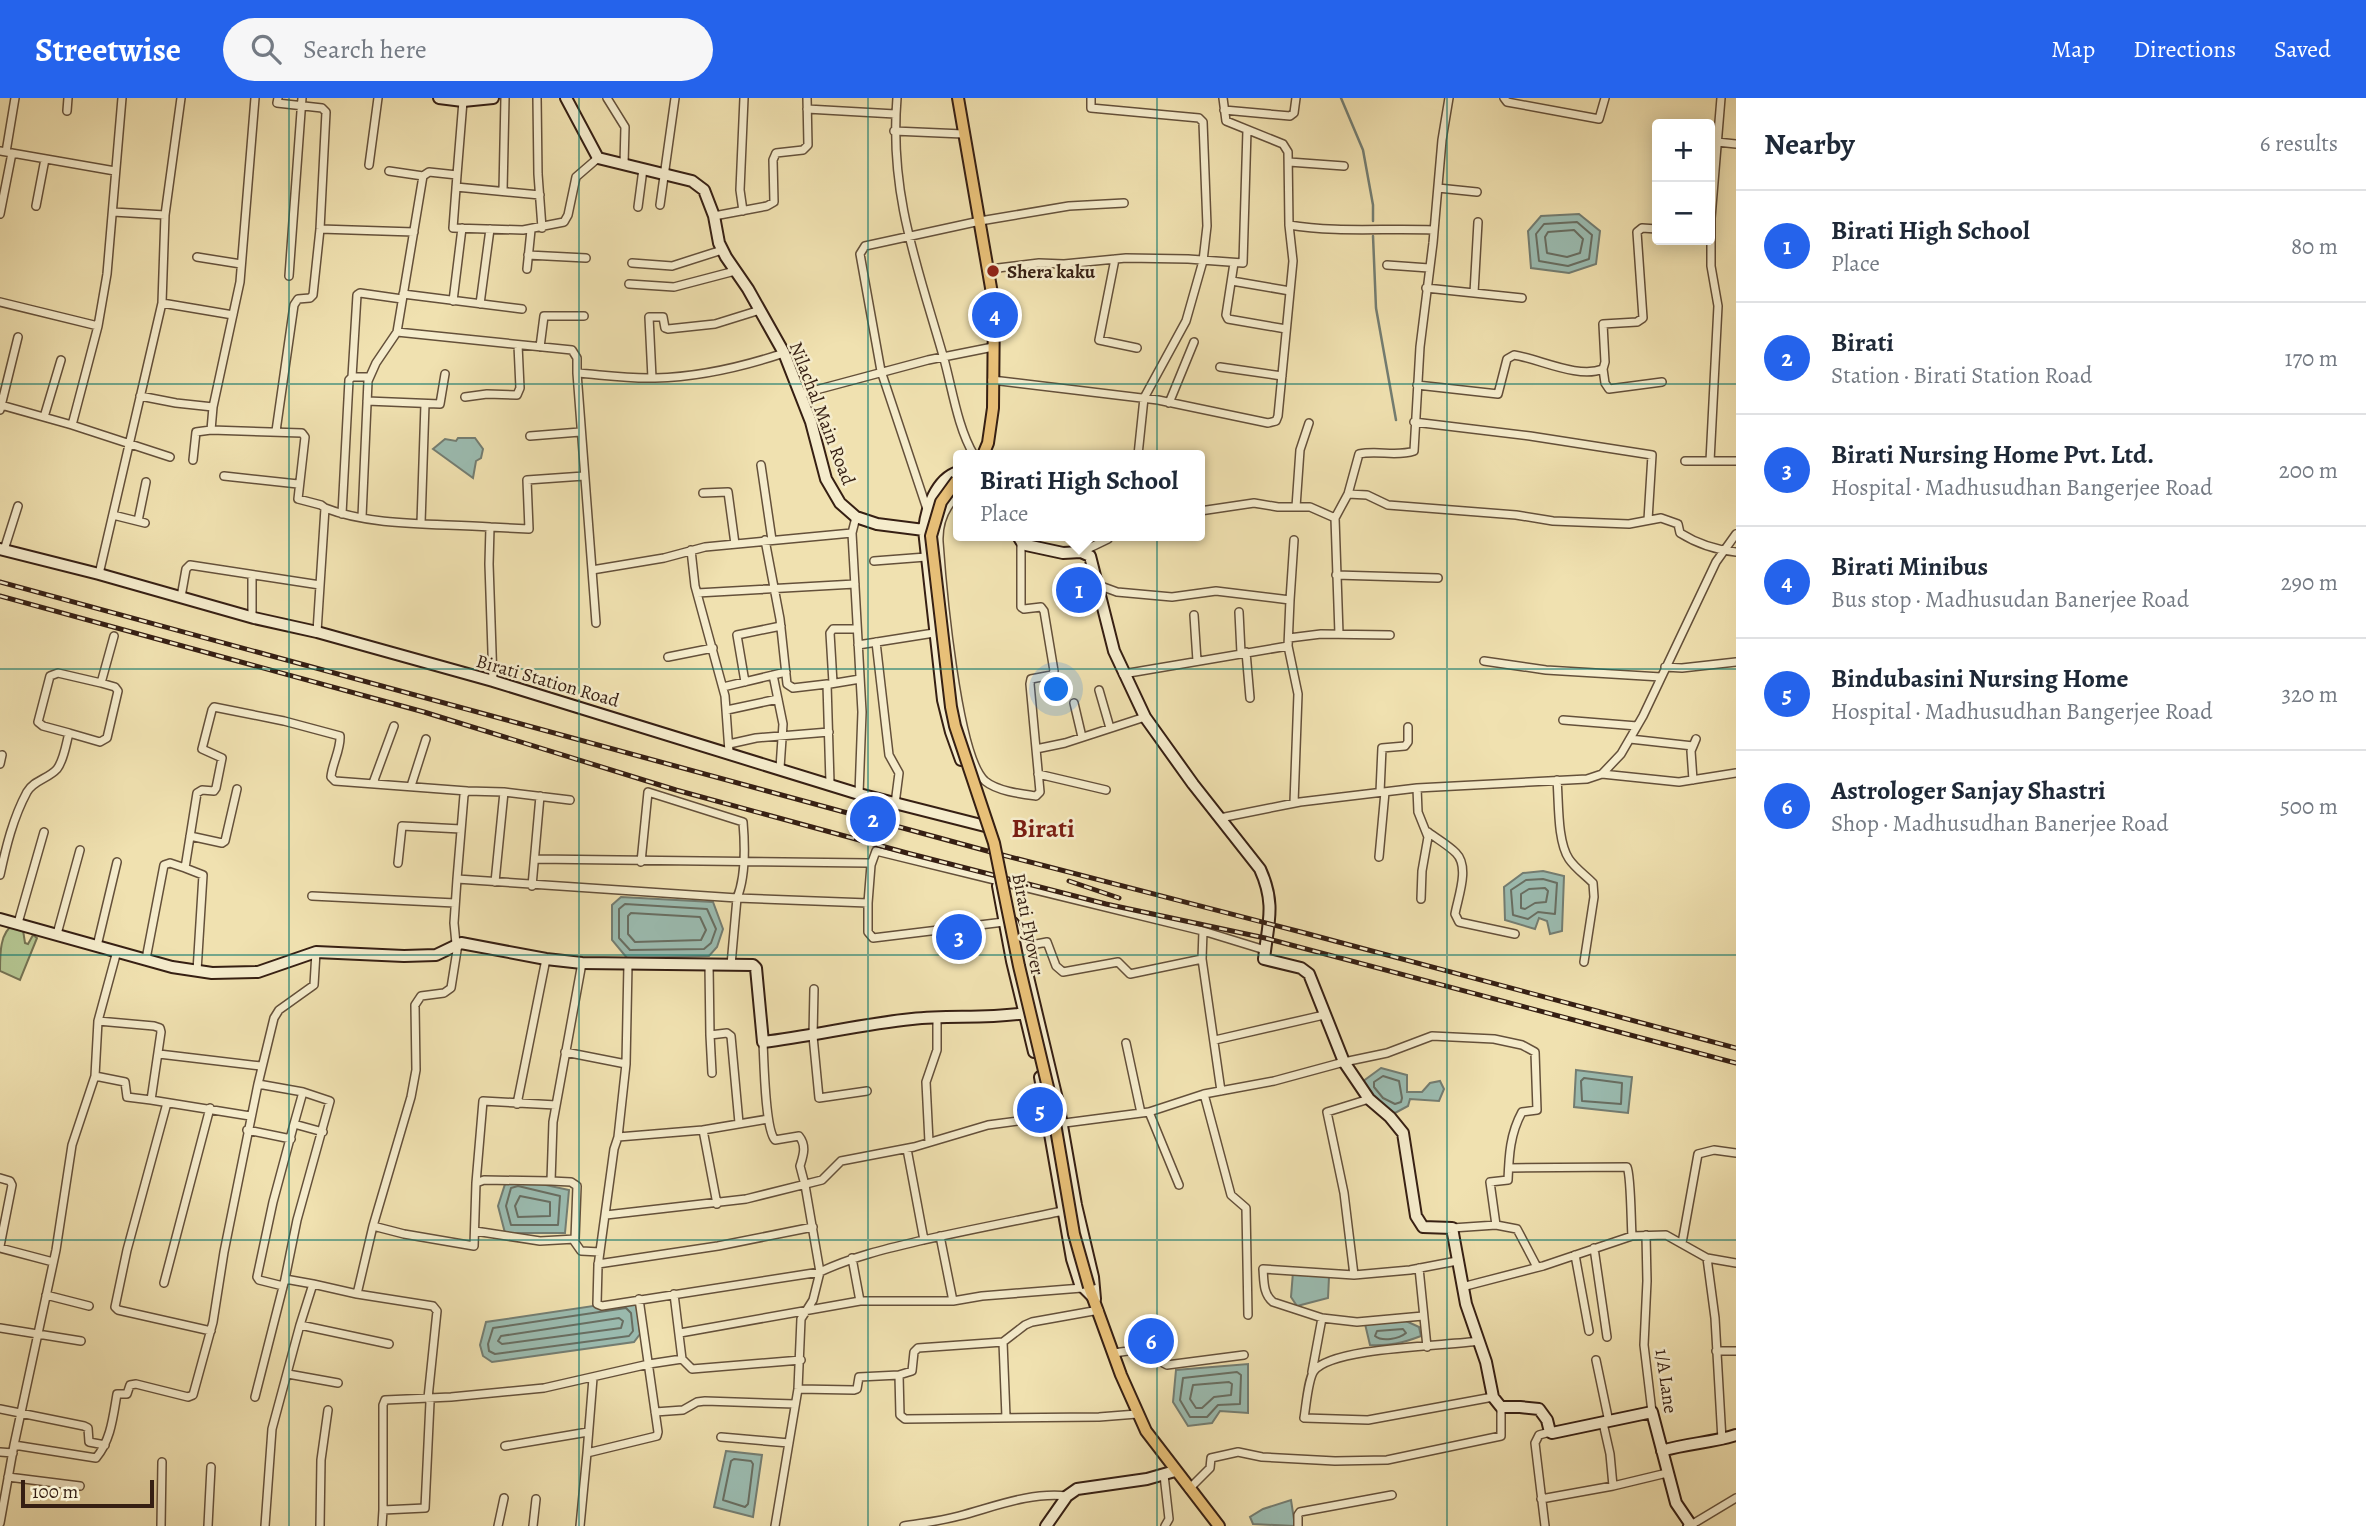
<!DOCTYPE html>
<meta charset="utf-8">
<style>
:root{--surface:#fff;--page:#f6f6f7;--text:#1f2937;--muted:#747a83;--line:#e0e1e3;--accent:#2563eb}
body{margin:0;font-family:Alegreya,serif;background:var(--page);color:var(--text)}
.controls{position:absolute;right:21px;top:21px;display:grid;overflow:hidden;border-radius:7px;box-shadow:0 4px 18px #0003}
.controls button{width:63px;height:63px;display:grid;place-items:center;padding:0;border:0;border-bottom:2px solid var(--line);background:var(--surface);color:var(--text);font:35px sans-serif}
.scale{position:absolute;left:21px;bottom:18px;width:133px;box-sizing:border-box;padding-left:7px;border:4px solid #361f13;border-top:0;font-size:19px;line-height:24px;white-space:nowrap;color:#361f13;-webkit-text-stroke:5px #f5eccc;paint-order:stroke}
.you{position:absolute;left:1057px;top:592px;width:24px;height:24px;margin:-18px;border:5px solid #fff;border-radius:50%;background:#1a73e8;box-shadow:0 0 0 10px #1a73e833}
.badge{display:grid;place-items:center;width:46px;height:46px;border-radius:50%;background:var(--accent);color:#fff;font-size:23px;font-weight:700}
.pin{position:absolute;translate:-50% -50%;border:4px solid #fff;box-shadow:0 2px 7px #0006}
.popup{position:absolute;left:953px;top:352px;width:252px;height:91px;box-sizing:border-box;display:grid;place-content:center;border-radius:7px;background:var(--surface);filter:drop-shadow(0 2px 5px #0005);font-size:23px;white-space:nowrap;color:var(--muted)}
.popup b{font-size:26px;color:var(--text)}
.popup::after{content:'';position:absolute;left:50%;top:100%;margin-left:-14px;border:14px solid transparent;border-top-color:var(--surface)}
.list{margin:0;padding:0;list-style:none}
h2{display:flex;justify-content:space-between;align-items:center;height:91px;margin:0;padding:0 28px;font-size:30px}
h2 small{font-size:23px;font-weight:400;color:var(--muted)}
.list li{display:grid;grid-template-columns:46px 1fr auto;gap:21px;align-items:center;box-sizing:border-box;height:112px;padding:0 28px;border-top:2px solid var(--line)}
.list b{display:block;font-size:26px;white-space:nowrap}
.list p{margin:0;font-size:23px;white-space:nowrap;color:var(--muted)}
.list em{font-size:23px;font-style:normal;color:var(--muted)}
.icon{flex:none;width:38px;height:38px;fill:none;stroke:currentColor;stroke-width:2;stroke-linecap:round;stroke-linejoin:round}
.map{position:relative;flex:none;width:1736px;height:1428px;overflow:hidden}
header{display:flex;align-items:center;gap:42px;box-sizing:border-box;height:98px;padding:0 35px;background:var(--accent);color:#fff}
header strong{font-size:33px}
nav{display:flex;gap:38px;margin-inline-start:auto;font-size:24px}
.search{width:490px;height:63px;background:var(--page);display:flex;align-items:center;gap:18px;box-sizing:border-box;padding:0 24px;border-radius:38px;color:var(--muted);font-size:26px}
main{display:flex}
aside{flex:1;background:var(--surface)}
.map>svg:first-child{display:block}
.green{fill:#b4c490;stroke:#757252;stroke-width:2}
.water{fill:#9bbcb1;stroke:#737d72;stroke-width:2}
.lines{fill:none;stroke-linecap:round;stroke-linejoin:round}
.shore{stroke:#686e62;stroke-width:2}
.stream{stroke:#737d72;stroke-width:2.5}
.street-casing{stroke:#64503a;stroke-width:10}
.secondary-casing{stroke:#361f13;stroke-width:14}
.primary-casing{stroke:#361f13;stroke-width:14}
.street{stroke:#f5eccc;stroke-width:7}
.secondary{stroke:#f5eccc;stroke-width:10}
.primary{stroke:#e8c078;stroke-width:10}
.rail-casing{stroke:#361f13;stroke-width:5}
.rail{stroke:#f5eccc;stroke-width:2.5;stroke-dasharray:8;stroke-linecap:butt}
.primary-bridge-casing{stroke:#361f13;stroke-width:14;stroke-linecap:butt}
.primary-bridge{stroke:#e8c078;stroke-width:10}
.grid{fill:none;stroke:#0f766e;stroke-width:2;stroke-opacity:0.55}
.poi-dot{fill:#8f2418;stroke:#f5eccc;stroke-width:2.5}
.labels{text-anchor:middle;stroke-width:5;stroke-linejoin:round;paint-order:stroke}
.poi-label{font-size:19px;font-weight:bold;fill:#361f13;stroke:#f5eccc;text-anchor:start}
.street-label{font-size:19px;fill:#361f13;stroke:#f5eccc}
.district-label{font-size:26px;font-weight:bold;fill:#7a1f14;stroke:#f5eccc}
</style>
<header>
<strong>Streetwise</strong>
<div class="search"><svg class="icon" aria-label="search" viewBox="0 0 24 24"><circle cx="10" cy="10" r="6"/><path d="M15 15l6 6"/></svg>Search here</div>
<nav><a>Map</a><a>Directions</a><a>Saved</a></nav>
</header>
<main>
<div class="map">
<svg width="1736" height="1428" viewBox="0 0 1736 1428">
<rect width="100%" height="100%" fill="#f0e1b0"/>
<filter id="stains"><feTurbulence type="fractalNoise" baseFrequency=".00286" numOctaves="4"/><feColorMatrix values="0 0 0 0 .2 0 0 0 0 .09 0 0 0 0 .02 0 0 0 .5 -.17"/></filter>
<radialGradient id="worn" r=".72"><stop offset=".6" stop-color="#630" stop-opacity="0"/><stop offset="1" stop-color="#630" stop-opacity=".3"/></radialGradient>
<path class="green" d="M14 827 23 832 25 845 28 846 33 837 37 840 20 882 0 873C0 856 0 833 14 827Z"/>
<path class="water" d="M1579 116 1600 133 1596 166 1569 175 1531 170 1528 133 1541 118Z
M458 340H475L483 351 481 360 476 363 473 380 433 351 445 341 456 343Z
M1543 773 1564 778 1562 833 1550 836 1547 823 1539 820 1535 831 1505 822 1504 789 1523 775Z
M621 799 713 804 723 831 717 849 709 858 627 860 612 842V807Z
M1381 970 1407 977V994H1422L1430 985 1440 983 1444 991 1439 1003 1410 1001 1408 1008 1395 1015 1379 1006 1362 984Z
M1576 972 1632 979 1628 1015 1574 1009Z
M518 1081 569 1092 565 1135H505L498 1108 506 1083Z
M1293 1174 1329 1179 1328 1200 1297 1208 1291 1199Z
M633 1202 638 1212 640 1236 634 1244 492 1264 483 1258 480 1247 486 1224Z
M1406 1223 1419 1229 1421 1238C1403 1245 1389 1248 1370 1247L1365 1226Z
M1248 1266V1315L1220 1313 1212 1325 1188 1328 1173 1304 1176 1272Z
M726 1353 762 1357 753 1419 714 1409Z
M1291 1402 1295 1428 1253 1426 1250 1419 1263 1411Z"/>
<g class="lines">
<path class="shore" d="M1577 124 1592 137 1589 161 1568 168 1539 163 1536 136 1544 126Z
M1574 132 1583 141 1580 155 1567 159 1547 155 1545 139 1548 134Z
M1543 781 1557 785 1555 816 1538 814 1528 821 1513 817 1511 792 1526 782Z
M1545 790 1548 793 1546 804 1535 805 1525 811 1521 810V796L1529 791Z
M625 806 707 811 716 831 711 845 704 851 630 852 619 840V811Z
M631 815 700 819 706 832 701 842 635 844 628 836V818Z
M1383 978 1399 983 1402 1000 1401 1004 1395 1006 1383 1000 1374 989V984Z
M1584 980 1622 985 1621 1006 1582 1003 1581 983Z
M518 1088 560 1098 558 1127H511L506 1108 511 1090Z
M520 1098 550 1104V1118L518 1119 515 1108Z
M626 1210 631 1215 633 1233 629 1238 495 1256 489 1253 488 1246 493 1230Z
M619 1220 623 1223 621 1230 502 1246 498 1243 501 1238Z
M1403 1231 1406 1235C1399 1241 1382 1244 1375 1238L1377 1233Z
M1237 1274 1241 1277 1240 1306 1218 1307 1207 1319H1190L1180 1302 1183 1280Z
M1229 1284 1232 1286 1231 1297 1214 1299 1202 1310H1196L1190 1301 1193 1287Z
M734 1361 751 1363 753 1366 748 1406 745 1409 723 1402 731 1363Z"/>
<path class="stream" d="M1341 0 1363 52 1373 107V123
M1373 138 1376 210 1396 322"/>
<g class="street-casing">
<path id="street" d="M122 0 107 176 98 228 72 327 170 359
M537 0 538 76 542 130
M607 0 625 29 624 66
M897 0C889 96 918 170 944 261 952 290 958 331 974 357
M1091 0V10L1199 20 1203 24 1207 128 1203 163 1186 223 1144 300 1138 357
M1504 0 1507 4 1599 21 1605 0
M1721 0 1711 120V168L1718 208 1710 363H1736
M807 11 895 16
M1224 12 1290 18 1294 15 1296 0
M67 13 68 0
M894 33 963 36
M1717 44 1736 46
M0 53 115 73
M6 54 15 0
M1289 64 1344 68
M369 67 378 0
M389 73 423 78
M457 77 453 130 523 132 564 124 568 117 576 79 598 60
M456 89 540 97
M1438 90 1477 94
M503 93 505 0
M660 107 675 0
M36 108 45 61
M638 109 643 71
M743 113 740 92 744 0
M113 114 165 117
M0 116 12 55
M714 118 767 108 774 104 773 62 776 55 803 52 808 47 807 0
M1289 127C1336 135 1385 130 1433 132
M320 131 414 134
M528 157 586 160
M197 159 241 166
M1115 161 1099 242 1137 250
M632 165 672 168 722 152
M1234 165 1226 217 1228 221 1286 231
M1387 167 1429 170
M527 171 531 132
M990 171 1039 165 1064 166 1126 160 1188 161 1243 165 1247 32
M289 178 302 0
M1232 183 1290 193
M629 186 674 189 735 173
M1426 190 1522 200
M1474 195 1478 124
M403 196 522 211
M453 203 462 130
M0 204 98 228
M162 205 233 217
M480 206 490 131
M397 234 572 252 577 260V275
M540 249 544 218H584
M784 255C742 269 699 279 655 280 629 281 603 277 577 275L592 472 664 460 705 449 852 435
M1220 269 1282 278
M1603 271 1605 285 1609 291 1662 284
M352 279 357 197 360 195 402 201
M652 280 649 219H663L665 230 668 231 715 226 760 212
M992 282 1158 302 1268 325 1276 323 1278 318 1293 163 1289 127 1288 54 1283 46 1226 23 1223 0
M1417 287 1498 296 1507 261 1514 257C1540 261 1578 281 1603 271L1605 264 1603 226 1637 224 1643 220 1637 134 1642 130 1657 131
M801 296 928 262 993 249
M140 298 176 305 213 309 240 184 255 0
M465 299 487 296 517 297 520 290 518 247
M367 303 440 306 445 276
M1169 305 1194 244
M1 307 72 327
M213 309 211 332 302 335 305 339 298 401 321 407 325 410
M0 312 18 239
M44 319 61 262
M1414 324 1530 338 1652 357 1648 422
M276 333 294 207 298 201 310 200 313 197 320 131 326 14 322 10 277 5 278 0
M530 338 580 334
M193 362 196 334 211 332
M1685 363H1710
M761 367 772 442
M224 378 298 386
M703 395 728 394 735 446
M958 396C944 410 938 425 939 444 942 487 957 658 985 683 997 693 1021 696 1036 698L1040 694 1030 586 1031 581 1052 577 1054 573 1044 513 1041 509 1024 511 1021 509V443
M1348 396 1359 356C1378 352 1396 359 1414 353L1420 249 1433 145 1442 42 1449 0
M1296 409 1300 352 1309 325
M927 411 881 273 860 156 865 148 980 123 1069 108 1124 105
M1200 413 1254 405 1278 409H1310L1335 420 1348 396 1367 397 1388 407 1516 417 1553 423 1629 426 1661 420 1678 426 1680 435C1696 445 1717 452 1736 454
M342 416 349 282 352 279H369
M113 417 145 425
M362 419 368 283 376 265 397 234 423 78 429 74 457 77 463 3
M856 419 852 435 862 614 859 696
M1335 420 1339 536
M138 423 146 384
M421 425 425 306
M490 429 529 431 527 382 584 378
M765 442 780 521 787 586 793 590 827 586 830 685
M4 452 18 408
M691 452 695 488 725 598 729 654
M1081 454 1108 441V438
M874 463 926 459
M592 472 596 525
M99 476 162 205 165 117 181 0
M1336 477 1438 480
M252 478V520
M1098 487 1117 494 1172 499 1216 493 1290 502 1288 548 1298 596 1294 705
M697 495 855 486
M181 499 186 471 190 467 320 487
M1290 502 1294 442
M1239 514 1241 555
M1194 517 1197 563
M317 534 325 410C374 429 438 425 490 429L489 466 493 583
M1289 540 1321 536 1390 537
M876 544 889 657 899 675 895 706
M858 547 934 535
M1246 554 1250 600
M668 559 713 550
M1484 563 1546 572 1661 579
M1665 569 1682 570 1736 564
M1123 576 1288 548
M773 577 783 626 780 670
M745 584 737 537 781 528
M833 585 830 535 833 531H857
M830 586 860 581
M723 589 786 574
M1099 592 1110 630
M1074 605 1082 639
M727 612 778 601
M1563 622 1637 628
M69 635 43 628 38 624 50 578 58 575 101 585
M1630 641 1693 648
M729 646 756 640 829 634
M1036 651 1065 645 1145 619
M0 666 2 657
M1038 676 1106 692
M1602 676 1679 684 1736 675
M1557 682C1559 704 1557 743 1569 761 1575 770 1585 777 1593 785L1594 799 1584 864
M1693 682 1691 653 1696 641
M373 685 394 628
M411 688 426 641
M1417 690 1418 714 1428 739 1422 773 1421 801
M1380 694 1382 650 1405 648 1408 644V629
M1220 720 1300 704 1417 690 1587 681 1602 676 1621 656 1643 618 1716 464 1736 436
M1428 734C1437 741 1448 747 1456 755 1470 769 1458 799 1455 816L1459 824 1515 836
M190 738 222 745 225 743 237 691
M1379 759 1385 694
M535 761 868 765 871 767 868 805
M398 765 402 728 461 731
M871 767 876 753 1203 833 1265 852
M185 770 203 777 197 873
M0 777C6 749 13 720 27 694 34 682 48 681 57 671 64 662 66 646 69 635L100 644 107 640 118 593 115 589 101 585 114 538
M457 781 464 697 467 693 504 694 570 702
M495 784 504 694
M532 788 540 698
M312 798 455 805
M18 825 44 734
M1203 833 1202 861 1221 993
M57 836 80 752
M456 846 454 825 457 781 737 800C746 778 745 747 743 724L648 694 641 764
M97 848 117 764
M1021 849 1047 844 1056 868 1063 874 1118 864 1130 876 1202 861
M146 861 164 767 170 765 185 770 197 695 202 692 214 693 216 690 222 660 202 651 212 612 214 609 284 623 340 638C341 651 332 666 331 679L335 683 467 693
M709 867 710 937 727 935 731 938 739 1025
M731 867 737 800 868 805V834L873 840 1004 824
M814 891 813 938 819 1000 867 993
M710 937 712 975
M1215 942 1324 917
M763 944C764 963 765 1031 775 1042L799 1038C807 1048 803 1058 800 1068L805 1087 820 1174 813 1202 801 1221 798 1291 775 1428
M1126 945 1141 1015
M565 954 626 966
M159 956 261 968
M95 978 125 984 127 999 151 1002 161 934 160 930 154 928 98 923
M1204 996 1231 1097 1246 1110 1248 1217
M151 1002 250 1018
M167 1005 127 1152 115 1209 118 1212 211 1233
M517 1006 546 861
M1149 1014 1179 1087
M768 1021 703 1032 618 1039 614 1051 598 1168 597 1206 602 1208 820 1174C852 1159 885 1151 919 1143 967 1132 1015 1123 1063 1113
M294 1026 303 994
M1057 1026 1149 1014 1204 996 1274 983 1344 964 1387 955 1432 938 1494 941 1522 947 1535 954 1537 1012 1522 1014C1510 1036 1509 1057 1508 1082L1490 1084 1496 1127 1452 1130
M247 1032 291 1041
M703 1032 717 1106
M618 1039 626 966 628 866
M929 1044 926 984 937 952V920
M907 1051 924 1142
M1509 1070 1627 1069C1631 1077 1631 1125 1632 1138
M0 1080 10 1083 12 1087 0 1148
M476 1085 483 1003 556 1007
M606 1117 746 1101 822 1082 841 1063 914 1049 988 1027 1048 1019
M1496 1127 1517 1131 1537 1169
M373 1128 411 999 416 972 415 907 421 898 444 895 451 890 458 846
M475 1133 540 1143 575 1141 577 1088 571 1084 551 1083 553 1024 582 865
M1646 1137 1647 1183 1644 1247 1652 1314
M940 1138 953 1203
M574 1143 581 1153 600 1154
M1682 1145 1698 1056 1714 1052 1736 1055
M0 1150 53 1164
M1594 1150 1607 1239
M1575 1157 1589 1233
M852 1160 860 1203
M1707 1160 1715 1220 1722 1342
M598 1166 718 1148 813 1129
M1419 1170 1427 1249
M1354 1177 1344 1095 1327 1014 1369 1001
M285 1181 297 1122 330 1003 303 994 258 986 274 920 279 912 314 887 316 854
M164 1185 210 1010
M283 1188 259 1182 257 1179 273 1104 294 1026 323 1034
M1462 1189 1543 1168 1632 1138 1666 1137 1707 1160 1736 1165
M357 1196 433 1208 437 1213 428 1300 430 1304 425 1410 383 1412 382 1428
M46 1197 89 1208
M1322 1220 1273 1204C1263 1196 1264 1183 1263 1171L1354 1177 1410 1172 1457 1163
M300 1227 389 1246
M0 1230 81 1243
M680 1235 860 1203H953L982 1198 1082 1190
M1479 1243C1446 1248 1332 1249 1314 1273 1308 1281 1306 1309 1304 1320L1368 1322 1493 1299
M1003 1244 1025 1227 1032 1224 1099 1212
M1716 1253H1736
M1113 1255C1124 1254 1144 1249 1153 1256 1159 1260 1160 1264 1167 1267L1244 1257
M682 1261 692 1271 801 1262
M1596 1262 1609 1324
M1312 1274 1322 1220 1357 1224 1423 1218
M288 1276 338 1285
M899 1277 912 1273 914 1254 918 1250 1003 1244 1006 1319
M593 1280 587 1355 657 1338 658 1334 639 1201
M798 1291 854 1292 857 1291 859 1279 899 1277 900 1317 905 1321 1099 1319 1137 1316
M255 1299 285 1181 313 1186
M0 1311 84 1328 88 1330 89 1344 105 1347
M655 1314 683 1312 697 1304 705 1303 795 1306
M1603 1325 1610 1356 1613 1388
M721 1339 789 1345
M14 1347 96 1360C111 1342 113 1319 117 1296H127L130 1287 136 1286 188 1299 193 1297 213 1224 224 1154 258 986
M505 1348 588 1334
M0 1354 13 1355
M1164 1377 1169 1421 1165 1428
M8 1379 80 1388
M1189 1391 1210 1370 1211 1360 1238 1354 1262 1359 1335 1363 1387 1362 1501 1338V1309
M1541 1401 1613 1388 1667 1375
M383 1412V1307L385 1302 451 1299 544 1290 649 1266 682 1261 674 1196
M0 1425 14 1347 56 1152 72 1047 95 978 98 923 117 853
M1691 1427 1736 1400
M161 1428 162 1364
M208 1428 211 1369
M265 1428 272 1331 300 1227 313 1186 357 1196 373 1128 404 1136 474 1148 476 1085 484 1082 551 1083
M320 1428 321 1362 328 1312
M498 1428 504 1400
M533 1428 536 1401
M580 1428 587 1355
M904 1428C922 1425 941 1423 959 1418 994 1409 1029 1394 1067 1398
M1298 1428V1417L1300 1414 1392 1397
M1545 1428 1535 1345 1539 1337 1550 1334"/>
</g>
<g class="secondary-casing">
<path id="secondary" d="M439 0 463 3 493 0
M566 0 598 60 692 83 704 92 714 118 719 145 726 159 748 191 784 255 811 324 826 381 840 405 856 419 877 426 924 432
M958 374C936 381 926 411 924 432L943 602 951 634 961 662
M1018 438 1021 443 1026 447 1063 455 1081 454 1090 458 1114 553 1145 619 1193 686 1260 771C1276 806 1268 825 1264 861L1301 870 1309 876 1344 964 1369 1001 1390 1019 1403 1035 1416 1118 1423 1129 1452 1130 1466 1206 1486 1264 1493 1299 1501 1309H1520L1539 1311 1547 1322 1550 1334 1552 1335 1652 1314 1676 1405 1691 1427 1689 1428
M0 451 99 476 254 520 317 534 493 583 859 696 985 728
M998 788 1012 863 1034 954
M0 821 172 869 212 875 258 874 316 854 404 858 436 857 461 845 546 861 582 865 753 867 756 870 763 944C813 938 862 926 912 921 950 917 987 921 1025 915
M1013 825 1018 837 1058 1005 1076 1107 1093 1179 1095 1201
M1040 979 1072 1161 1080 1186 1095 1201
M1662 1353C1687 1345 1712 1345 1736 1337
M1046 1428 1067 1398 1077 1391 1147 1381 1175 1373"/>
</g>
<g class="primary-casing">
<path id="primary" d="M958 0 994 207 993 310 988 345 983 357
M1089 1189 1121 1277 1146 1333 1219 1428"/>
</g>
<use href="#street" class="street"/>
<use href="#secondary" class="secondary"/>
<use href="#primary" class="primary"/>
<g class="rail-casing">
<path id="rail" d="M0 484 991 754 1301 834 1736 950
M0 498 424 614 676 692 907 755 1106 806 1265 840 1736 965
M1069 783 1119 800"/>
</g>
<use href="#rail" class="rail"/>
<g class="primary-bridge-casing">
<path id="primary-bridge" d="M957 382 941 404 931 438 951 609 955 628 994 745 1019 868 1051 1002 1074 1136 1089 1189"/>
</g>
<use href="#primary-bridge" class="primary-bridge"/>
</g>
<path class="grid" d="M289 0V1428M579 0V1428M868 0V1428M1157 0V1428M1447 0V1428M0 286H1736M0 571H1736M0 857H1736M0 1142H1736"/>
<circle class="poi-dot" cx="993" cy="173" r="7"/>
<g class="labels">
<g class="poi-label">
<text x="1007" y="180">Shera kaku</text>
</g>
<g class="street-label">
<text transform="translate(823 315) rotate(69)" y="7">Nilachal Main Road</text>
<text transform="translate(548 582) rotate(16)" y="7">Birati Station Road</text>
<text transform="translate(1029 826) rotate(79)" y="7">Birati Flyover</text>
<text transform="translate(1667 1283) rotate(82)" y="7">1/A Lane</text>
</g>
<g class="district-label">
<text x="1043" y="739">Birati</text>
</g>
</g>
<rect width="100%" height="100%" filter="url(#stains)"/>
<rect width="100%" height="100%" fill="url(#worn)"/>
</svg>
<div class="controls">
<button>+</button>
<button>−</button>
</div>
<div class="scale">100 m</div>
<div class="you"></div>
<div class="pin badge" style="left:1079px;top:492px">1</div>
<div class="popup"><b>Birati High School</b>Place</div>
<div class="pin badge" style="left:873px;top:721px">2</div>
<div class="pin badge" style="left:959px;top:839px">3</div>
<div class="pin badge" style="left:995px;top:217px">4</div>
<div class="pin badge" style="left:1040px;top:1012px">5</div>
<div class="pin badge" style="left:1151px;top:1243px">6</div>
</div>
<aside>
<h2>Nearby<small>6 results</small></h2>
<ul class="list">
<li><span class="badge">1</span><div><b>Birati High School</b><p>Place</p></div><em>80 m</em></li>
<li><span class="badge">2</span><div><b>Birati</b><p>Station · Birati Station Road</p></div><em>170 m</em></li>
<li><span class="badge">3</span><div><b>Birati Nursing Home Pvt. Ltd.</b><p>Hospital · Madhusudhan Bangerjee Road</p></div><em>200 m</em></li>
<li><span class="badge">4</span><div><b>Birati Minibus</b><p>Bus stop · Madhusudan Banerjee Road</p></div><em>290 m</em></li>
<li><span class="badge">5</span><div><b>Bindubasini Nursing Home</b><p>Hospital · Madhusudhan Bangerjee Road</p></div><em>320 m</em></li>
<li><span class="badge">6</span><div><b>Astrologer Sanjay Shastri</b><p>Shop · Madhusudhan Banerjee Road</p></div><em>500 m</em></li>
</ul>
</aside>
</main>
